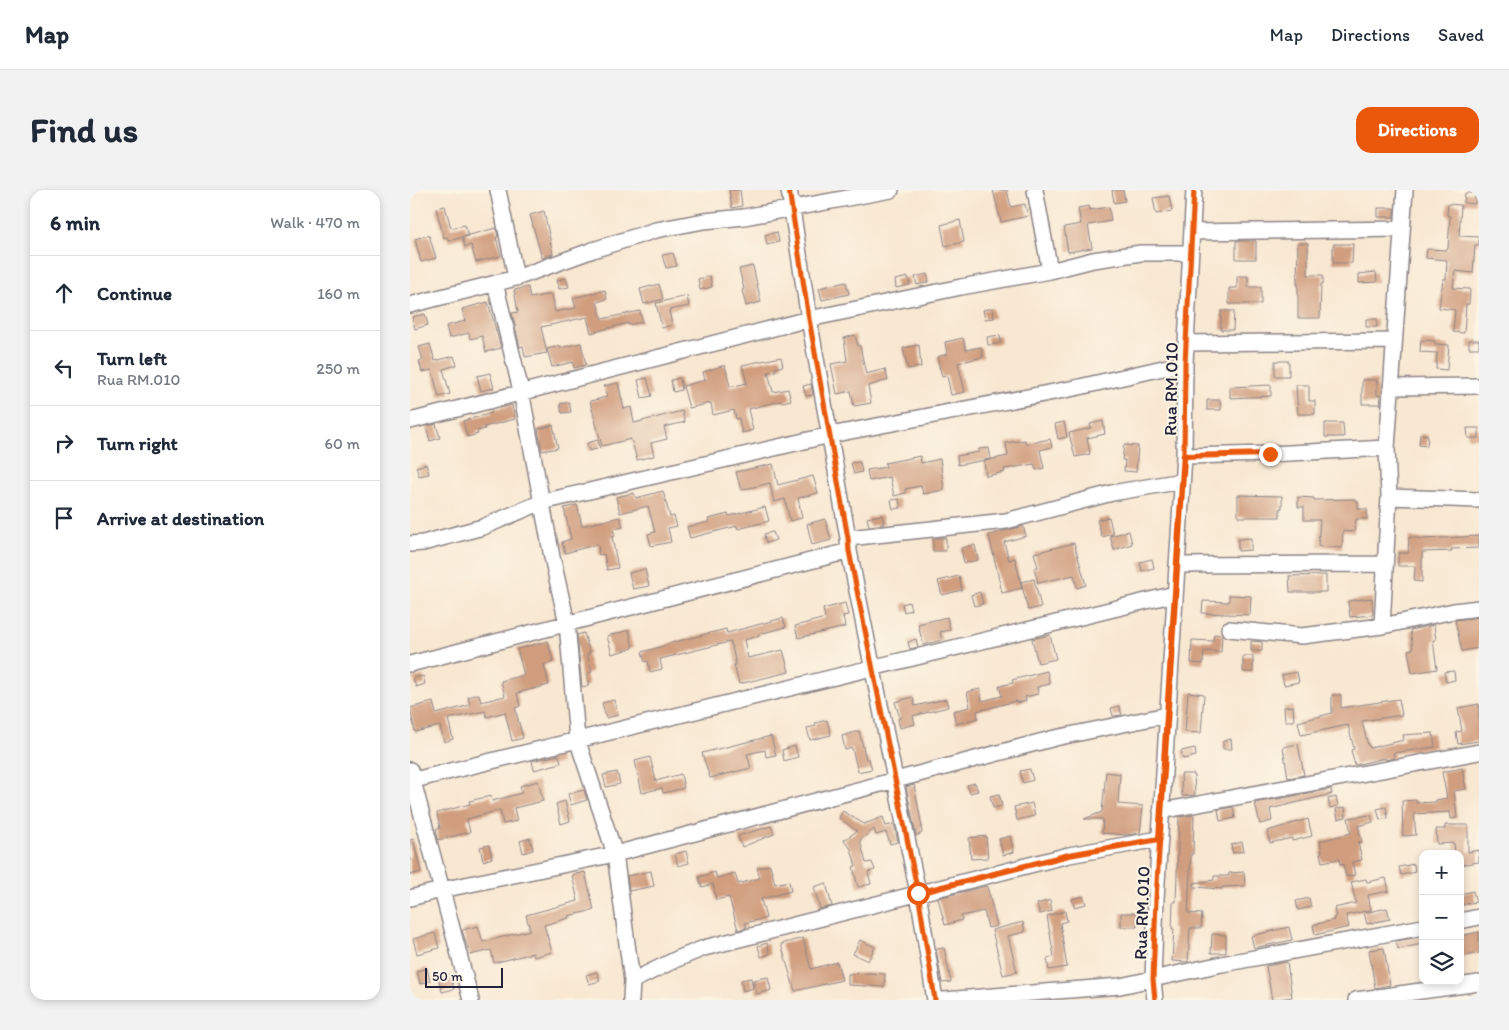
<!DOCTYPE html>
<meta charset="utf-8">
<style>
:root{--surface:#fff;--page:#f2f2f3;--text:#1f2937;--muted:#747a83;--line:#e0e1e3;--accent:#ea580c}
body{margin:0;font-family:Itim,sans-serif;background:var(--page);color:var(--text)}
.controls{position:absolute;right:15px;bottom:15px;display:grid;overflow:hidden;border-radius:10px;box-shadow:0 2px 8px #0003}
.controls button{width:45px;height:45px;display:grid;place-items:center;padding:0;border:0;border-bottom:1px solid var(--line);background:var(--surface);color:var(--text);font:25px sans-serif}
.scale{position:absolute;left:15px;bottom:12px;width:78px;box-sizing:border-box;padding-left:5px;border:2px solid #22223b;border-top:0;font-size:14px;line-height:18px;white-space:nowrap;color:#22223b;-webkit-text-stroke:4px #fcf5e5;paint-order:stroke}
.stop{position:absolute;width:15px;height:15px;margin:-11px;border:4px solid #ea580c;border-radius:50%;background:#fff}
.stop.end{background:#ea580c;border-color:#fff;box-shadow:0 1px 5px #0008}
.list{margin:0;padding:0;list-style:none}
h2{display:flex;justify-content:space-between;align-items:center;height:65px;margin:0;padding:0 20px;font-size:21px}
h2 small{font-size:16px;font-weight:400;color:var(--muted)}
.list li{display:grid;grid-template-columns:32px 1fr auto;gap:15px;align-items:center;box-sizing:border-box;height:75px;padding:0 20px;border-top:1px solid var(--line)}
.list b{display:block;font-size:19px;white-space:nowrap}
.list p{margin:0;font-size:16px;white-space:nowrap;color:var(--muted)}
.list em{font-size:16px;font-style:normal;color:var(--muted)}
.icon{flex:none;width:28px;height:28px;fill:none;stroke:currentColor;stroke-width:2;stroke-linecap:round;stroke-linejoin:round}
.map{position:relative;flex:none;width:1069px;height:810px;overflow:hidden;border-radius:15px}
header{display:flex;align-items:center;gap:30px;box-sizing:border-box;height:70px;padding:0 25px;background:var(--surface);border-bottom:1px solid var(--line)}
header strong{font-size:24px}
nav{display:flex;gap:28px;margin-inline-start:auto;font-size:18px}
.intro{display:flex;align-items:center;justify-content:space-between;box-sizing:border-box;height:120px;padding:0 30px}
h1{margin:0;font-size:35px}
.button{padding:12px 22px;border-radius:15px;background:var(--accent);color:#fff;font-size:18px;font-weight:700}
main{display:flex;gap:30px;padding:0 30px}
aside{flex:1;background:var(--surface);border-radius:15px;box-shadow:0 2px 8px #0003}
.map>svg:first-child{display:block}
.building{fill:#d09d7e}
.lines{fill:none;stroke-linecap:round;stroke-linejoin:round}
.minor-casing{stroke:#8d8486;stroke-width:18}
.minor{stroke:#fff;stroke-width:15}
.cycleway-casing{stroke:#fcf5e5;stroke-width:8}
.cycleway{stroke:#e8590c;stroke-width:5}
.route{stroke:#ea580c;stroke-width:6}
.labels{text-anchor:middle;stroke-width:4;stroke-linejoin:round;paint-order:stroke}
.street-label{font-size:18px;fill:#22223b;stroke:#fcf5e5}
</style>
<header>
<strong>Map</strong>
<nav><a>Map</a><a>Directions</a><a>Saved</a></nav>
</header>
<div class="intro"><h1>Find us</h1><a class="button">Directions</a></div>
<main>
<aside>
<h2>6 min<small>Walk · 470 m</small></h2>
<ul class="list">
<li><svg class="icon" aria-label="ahead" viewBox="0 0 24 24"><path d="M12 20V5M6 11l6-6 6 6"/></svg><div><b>Continue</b></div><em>160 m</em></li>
<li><svg class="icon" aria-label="left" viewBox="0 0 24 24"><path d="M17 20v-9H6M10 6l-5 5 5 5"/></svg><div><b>Turn left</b><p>Rua RM.010</p></div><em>250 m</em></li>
<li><svg class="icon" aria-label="right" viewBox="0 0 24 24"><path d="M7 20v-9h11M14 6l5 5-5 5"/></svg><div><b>Turn right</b></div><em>60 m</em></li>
<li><svg class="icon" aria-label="arrive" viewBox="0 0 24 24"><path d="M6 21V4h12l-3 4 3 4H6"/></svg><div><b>Arrive at destination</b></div></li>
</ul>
</aside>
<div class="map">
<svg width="1069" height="810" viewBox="0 0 1069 810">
<rect width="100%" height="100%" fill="#fcf5e5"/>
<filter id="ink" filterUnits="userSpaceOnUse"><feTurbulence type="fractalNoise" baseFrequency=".02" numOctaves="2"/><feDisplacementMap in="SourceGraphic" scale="10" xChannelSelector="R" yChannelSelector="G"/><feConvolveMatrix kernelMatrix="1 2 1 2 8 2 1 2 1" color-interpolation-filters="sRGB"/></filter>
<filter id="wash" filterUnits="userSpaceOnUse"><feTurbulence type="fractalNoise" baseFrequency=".0096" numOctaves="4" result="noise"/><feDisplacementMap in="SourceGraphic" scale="20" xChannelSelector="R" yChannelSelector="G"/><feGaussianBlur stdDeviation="1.12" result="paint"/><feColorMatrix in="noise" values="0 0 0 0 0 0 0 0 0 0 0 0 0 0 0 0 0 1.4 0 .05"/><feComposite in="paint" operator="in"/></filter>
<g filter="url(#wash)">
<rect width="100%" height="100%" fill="#f8e7d1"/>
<g id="blocks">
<path class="building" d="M319 0H330L332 16 322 18Z
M583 0H597L601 17 615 14 618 26 591 32Z
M702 0H713L715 11 704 13Z
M1055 3H1065V14L1054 13Z
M759 6 762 21 746 24 743 8Z
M1038 14 1051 15 1049 46 1069 47V55H1065L1063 83 1045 81 1043 98 1060 99 1059 114H1056L1054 143 1043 142 1045 120 1029 118 1033 89H1036L1037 70 1016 68 1017 59 1037 60 1038 58 1040 26 1037 25Z
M35 16 41 38 55 35 58 46 38 51 37 47 34 48 26 18Z
M679 16 680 20 699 17 701 31 678 35 682 58 658 62 654 37 671 34 668 18Z
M968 18H984V27H968Z
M134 21 143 64 132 68 120 25Z
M550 30 554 52 535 56 531 35Z
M86 38 88 47H86L91 66 66 72 61 55 55 57 52 47Z
M367 42 369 52 357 55 355 45Z
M19 45 26 68 11 72 5 49Z
M826 51H846V69H826Z
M888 53H898V85H913V94H911L910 128H888V94H887Z
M923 54H943L942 73H923Z
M263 63 267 76 256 78 252 65Z
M343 76 351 112 336 116 332 100 334 99 329 79Z
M966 82 967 92 949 93V84Z
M517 84 519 92 507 95 505 87Z
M300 86 302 97 290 100 288 89Z
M827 86H838V97H851V114H819V98H827Z
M498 87 500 95 486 98 485 90Z
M156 88 159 97 149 99 147 90Z
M436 92 439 104 412 110 409 98Z
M249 94 253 109 234 114 230 99Z
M118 97 120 108 142 104 145 122 166 118 163 108 195 100 197 109 187 112 192 129 230 121 232 132 218 135V133L181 143 177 127 131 137 137 163 115 167 113 156 110 157 102 123 108 122 104 100Z
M277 106 279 116 259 120 262 135 252 138 246 113Z
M78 112 91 158 76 162 72 146 60 149 59 143 39 148 36 136 55 131 52 119Z
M583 118 584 128 575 129 573 120Z
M811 121H824L823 140H811Z
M15 124 18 135 5 139 2 127Z
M956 129H967V137H956Z
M445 145 448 156H450L456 184 475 179 478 190 458 196 461 213 444 216 441 201 427 204 421 174 437 171 434 148Z
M590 145 591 153 578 155 577 147Z
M553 148 556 160 571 157 573 167 548 173 555 202 541 205 537 186 532 187 527 167 537 164 535 152Z
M1011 150 1025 151V154L1039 155 1037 180 1026 179 1027 163 1010 162Z
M1059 150H1069V158H1059Z
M171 153 176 175 164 178 163 172 142 177 137 159 150 156V158Z
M20 154 25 171 44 166 47 175 33 179 40 204 29 207 22 180 12 182 9 171 13 170 9 157Z
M509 155 511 177 498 179 493 158Z
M371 167 373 176 365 178 366 181 358 182 363 202 378 199 381 210 372 212 371 211 338 219 343 240 332 243 329 228 326 229 324 220 303 225 301 213 279 218 273 196 295 190 293 182 315 175 320 197 337 193 332 175Z
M865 171H879V186H865Z
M80 183 84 198 71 201 67 186Z
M237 188 242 206 232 208 228 190Z
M270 188 272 200 263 202 261 190Z
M952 190H967V205H970L971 214H952Z
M208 193 214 219 221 217 224 233 272 221 275 232 254 237 257 249 241 253 244 266 227 270 221 249 192 256 180 211 197 207 194 196Z
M401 194 403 205 396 206 393 196Z
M861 195V206L820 208V197Z
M886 195H899V211H905V224H888Z
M797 210H810L811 220H797Z
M159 212 161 222 152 223 150 214Z
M102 215 105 229 74 237 75 239 67 241 68 244 57 247 53 231 82 223 81 220Z
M693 231 695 244 677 248 680 264 665 267 659 243 681 238 680 234Z
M654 232 657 247 648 249 645 234Z
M915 233H933L934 247H915Z
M26 234 30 248 20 251 16 236Z
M143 235 148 258 132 261 128 239Z
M1057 238H1069V248H1058Z
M1010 244 1018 245 1017 256 1009 255Z
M640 249 642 257 630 260 634 278 626 280 624 274 594 279 595 282 576 286 574 271 598 266 596 253 615 250V254Z
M188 250 190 258 179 261 177 253Z
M714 255 728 256 726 282 714 281 715 270H712Z
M579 258 581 269 548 275 547 266 569 262V259Z
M510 266 511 273 530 269 534 300 513 304 511 296 495 299 496 303 484 306 480 287 459 291 457 280 476 277 475 273Z
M450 272 452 282 444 284 441 273Z
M16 274 19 284 9 286 6 277Z
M363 274 368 295 403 286 408 303 388 308 392 328 380 331 375 309 364 312 360 293 331 300 326 282Z
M253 301 260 327 264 326 267 336 258 338 261 352 241 356 238 344 245 342 238 316 210 323 206 307 224 303 226 308Z
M828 305 872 306V318H870V327H828Z
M888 307 904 308V310L945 309V311H948V319H957V329H946L944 342 933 341 932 358 908 356 910 330H894V317H888Z
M489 309 491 318 483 319 481 310Z
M167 315 172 336 210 327 213 337 203 339 205 346 202 347 208 378 197 380 194 364 189 365 188 354 155 363 152 352 161 349 154 318Z
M355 317 359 331 328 339 327 336 280 348 277 337 299 332 298 329 318 324 319 326Z
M472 325 474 334 459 336 457 328Z
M699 327 703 344 692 347 687 330Z
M415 329 421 350 402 355 397 334Z
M613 336 616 346 594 352 599 370 605 368 612 398 592 403 579 345Z
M719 341 722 354 704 360 700 346Z
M363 342 366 350 356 353 354 344Z
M1069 346V358L1041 359 1042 361 1012 362V392L1004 391 1005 376H988V363H998L999 347 1013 349Z
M523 348H536V361H523Z
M841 348V360L828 361V349Z
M664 353 676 395 667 398 664 385 628 393 624 378 628 377 624 363Z
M565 355 568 370 554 373 551 358Z
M742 369 744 378 732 381 730 372Z
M235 379 239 396 223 399 219 383Z
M916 385V402H880L879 386Z
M549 386 552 400 532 405 528 391Z
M624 389 631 417 618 420 611 392Z
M570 402 573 414 564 416 561 405Z
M819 405 841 406 840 425 792 423 793 411 819 412Z
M962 408 963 425 940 427 938 411Z
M499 412 501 420 494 422 492 414Z
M435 413 438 425 433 426 435 437 388 448 385 436 415 428 413 419Z
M537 427 540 440 530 442 532 450 513 455 508 434Z
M1069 427V458L1052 461 1045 430Z
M373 428 376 437 349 444V446L334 450 338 468 373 460 379 482 329 494 324 475H326L321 452H319L250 469 252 479 240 482 238 471 235 472 232 462 257 455V454L316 439 317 443Z
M1024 435 1026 450H1023L1027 479 1002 483 998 460 1003 459 1000 440Z
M219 440 223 458 202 464 197 446Z
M174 443 180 463 177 464 182 482 176 484 179 495 172 497 167 445Z
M804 444 812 445 811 462 794 461 793 474 781 473 782 450 803 451Z
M640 445 646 469 628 473 622 449Z
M506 449 508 457 500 459 498 452Z
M138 451 143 472 134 475 139 495 107 503 110 516 105 518 113 548 102 551 95 522 77 527 75 521 38 529 43 549 34 552 30 536 5 542 0 518 23 512 26 524 60 515 58 507 69 504 71 512 95 506 91 491 114 485 107 459Z
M841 451 852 452V461H841Z
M833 466H843V482H833Z
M637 481 640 494 627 497 628 504 615 507 616 511 607 513 606 511 567 521 568 528 546 534 543 521 560 517 557 502 570 499 572 511 592 506 589 496 603 493 602 490Z
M1044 481 1045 490 1036 492 1034 482Z
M887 482 889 492 874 495 872 485Z
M13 486 15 494 6 497 3 488Z
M778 502 794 504 791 543 775 542Z
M922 505H931V518L989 509 992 525 952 531 958 556 959 555 960 558 994 550 993 545 1023 543 1025 557 983 563 985 568 976 570 975 568 945 575 941 560 944 559 938 535 891 545 888 532 922 523Z
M503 507 505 516 536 509 538 517 503 526 505 534 490 538 488 529 490 528 485 512Z
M204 510 208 525 196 528 192 513Z
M1069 514V551L1048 554 1046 542 1052 541 1048 518Z
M709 516 712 525 703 526 701 518Z
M883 516 884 531H875L874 517Z
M417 530 421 545 400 550 397 538 406 536 405 533Z
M449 541 456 569H459L462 579 448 582 442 558 435 560 432 546Z
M361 546 366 565 356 567 355 560 337 564 341 578 300 588 292 563Z
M821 549 822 559H813V551Z
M888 554 894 585 878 588 873 557Z
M385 556 388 567 374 571 372 560Z
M785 558 786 566 773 569 771 561Z
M149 565 151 573 124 580 122 571Z
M240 567 246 591 271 584 274 598 253 603 252 598 232 603 225 571Z
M1052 578 1056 599 1044 601 1047 628 1041 629 1040 622 1004 624 1006 645 993 646 992 611 1006 610V613L1026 612V610L1037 608 1032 582Z
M620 579 623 590 613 593 610 581Z
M207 582 210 594 196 597 193 585Z
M696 582 710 584 708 614 733 616 730 643 716 645 692 643 693 629H674L692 622Z
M771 584H784L785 605 772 606Z
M128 591 133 611 104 618 107 631 93 634 90 620 57 629 60 642 28 650 26 639 30 638 27 623 60 614 59 611 81 606 82 611 112 603 110 596Z
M565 593 568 601 560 603 557 595Z
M504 595 512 637H511L512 643 506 646 496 597Z
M921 599 922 604 860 619 862 631 850 634 845 613Z
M174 600 177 610 161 615 158 604Z
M589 604 592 616 583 618 580 606Z
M926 607 928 616 920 618 918 609Z
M155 611 160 631 151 634 146 614Z
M622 613 625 626 607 630 604 617Z
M823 617 825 628 810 631 808 620Z
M935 617 936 627 928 629 926 619Z
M976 617 978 628 970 630 967 619Z
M433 621 454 634 473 627 476 636 484 634 488 652 480 654 476 642 466 645 464 639 450 650 456 673 462 672 465 680 458 682 461 694 448 697 443 677 446 676 441 659 434 650 447 641 429 628Z
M784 625 783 664H781L778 723 792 724 791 738H780L778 772 762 771 764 739H762L763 712H766L769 627Z
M961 625 963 632 948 636 952 652H948L952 670 942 672 945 685 936 687 933 674 930 675 929 669 912 672 910 663 912 662 910 651 941 643 938 628Z
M898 629 902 646 882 651V648L860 653 857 641Z
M1035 635H1058V662L1069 660V672L1050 675V664H1045L1044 653 1027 654 1026 639H1035Z
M361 636 364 644 332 657 328 646Z
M576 646 578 668 561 669 559 648Z
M600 646 604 662 593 665 589 649Z
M120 648 123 660 113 663 110 651Z
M3 649 11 682 0 685V650Z
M832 652 834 661 823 663 821 655Z
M79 655 82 668 73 671 70 657Z
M276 661 279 673 268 676 265 664Z
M1004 674 1005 682 991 685 989 677Z
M360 675 365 694 379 691 381 701 351 709 356 728 335 733 337 737 328 740 319 707 306 710 303 694 292 697 289 687 305 682 307 688 325 683 328 694 350 688 347 678Z
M241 681 244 696 219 701 217 686Z
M175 682 184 720 158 726 159 728 134 735 142 762 124 767 123 763 84 773 81 760 60 765 52 740 68 736 73 752 120 740 116 725 168 711 162 685Z
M834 682 835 696 813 697 812 699 784 697V693L804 690V686H819V683Z
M976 688 979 701 958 705 961 720 936 725 939 737 905 745 903 735 924 730 923 728 926 727 924 718 946 713 941 692 956 689 957 692Z
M416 693 422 716 410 719 404 697Z
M577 696 587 736 578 738 574 721 551 726 552 730 535 735 528 708Z
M1063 701 1066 712 1052 715 1050 704Z
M673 706 676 714 664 717 662 709Z
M899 708 901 717 888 720 886 711Z
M640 710 642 721 630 724 627 714Z
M977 718 980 729 957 734 954 723Z
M655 721 657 731 650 733 657 777 639 780 637 769 644 767 637 726Z
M711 723H727V737H711Z
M613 732 615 742 598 746 607 782 593 785 582 740Z
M879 737 882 750 844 758 841 746Z
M1069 742V763L1050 767V746Z
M25 743 29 758 7 764 3 749Z
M802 744 816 745V763H801Z
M1011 747 1012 754 988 759 986 751Z
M393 748 401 779 427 772 432 790 385 801 371 754Z
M450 750 465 757 458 771 443 764Z
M357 753 360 764 351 767 348 756Z
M534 758 541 792 532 793 526 759Z
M974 758 980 795 965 798 959 760Z
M877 772 882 807 862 810 856 776Z
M17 778 20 791 10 794 7 781Z
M187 782 190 791 179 794 176 785Z
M458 783 475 784 474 797 438 795V784Z
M40 785 44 799 32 802 28 788Z
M358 787 361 800 347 804 343 790Z
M341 788 343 798 333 801 331 790Z"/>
</g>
</g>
<g filter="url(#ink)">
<use href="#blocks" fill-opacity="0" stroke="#8d8486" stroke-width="1"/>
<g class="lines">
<g class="minor-casing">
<path id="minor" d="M88 0 106 88
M379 0 399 129 438 348 439 361 508 703 525 810
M625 0 640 81
M782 42 992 39
M85 93 111 201 142 367 157 433 167 549 205 664 222 791 221 810
M0 115 106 88 183 60 246 40 294 31 334 27 481 0
M776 153 984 151
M981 197 1069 196
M0 231 399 129 551 97 640 81 683 70 731 63H781
M774 266 860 264 977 258
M979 307 1069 310
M438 348 596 331 702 303 772 291
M0 354 13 353 73 337 132 312 420 245 665 198 775 173
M767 375 975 374
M972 436 979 307 977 258 995 0
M819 439 892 446 972 436 1044 421 1069 418
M0 474 439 361
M0 580 61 810
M0 591C255 527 510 467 765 404
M751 621 1069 562
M0 708 31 700 205 664 645 548 757 525
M1050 731 1069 727
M222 791 267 769 294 758 659 665 749 649
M534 810 710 796 812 774 1013 737
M745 810 743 789 746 709 774 266 775 173 784 0
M946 810 1069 793"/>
</g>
<use href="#minor" class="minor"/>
<g class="cycleway-casing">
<path id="cycleway" d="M379 0 399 129 438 348 439 361 508 703 525 810
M745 810 743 789 746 709 774 266 775 173 784 0"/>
</g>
<use href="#cycleway" class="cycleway"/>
</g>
</g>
<g class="lines" filter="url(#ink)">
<path class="route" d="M508 703 659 665 749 649 774 266 860 264"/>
</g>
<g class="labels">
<g class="street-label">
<text transform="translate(761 199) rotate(-89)" y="6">Rua RM.010</text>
<text transform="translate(732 723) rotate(-88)" y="6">Rua RM.010</text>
</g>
</g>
</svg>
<div class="controls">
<button>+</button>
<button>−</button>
<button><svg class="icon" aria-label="layers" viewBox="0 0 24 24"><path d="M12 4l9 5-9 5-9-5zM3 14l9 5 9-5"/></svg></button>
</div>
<div class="scale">50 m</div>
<div class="stop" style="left:508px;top:703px"></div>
<div class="stop end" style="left:860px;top:264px"></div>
</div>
</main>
